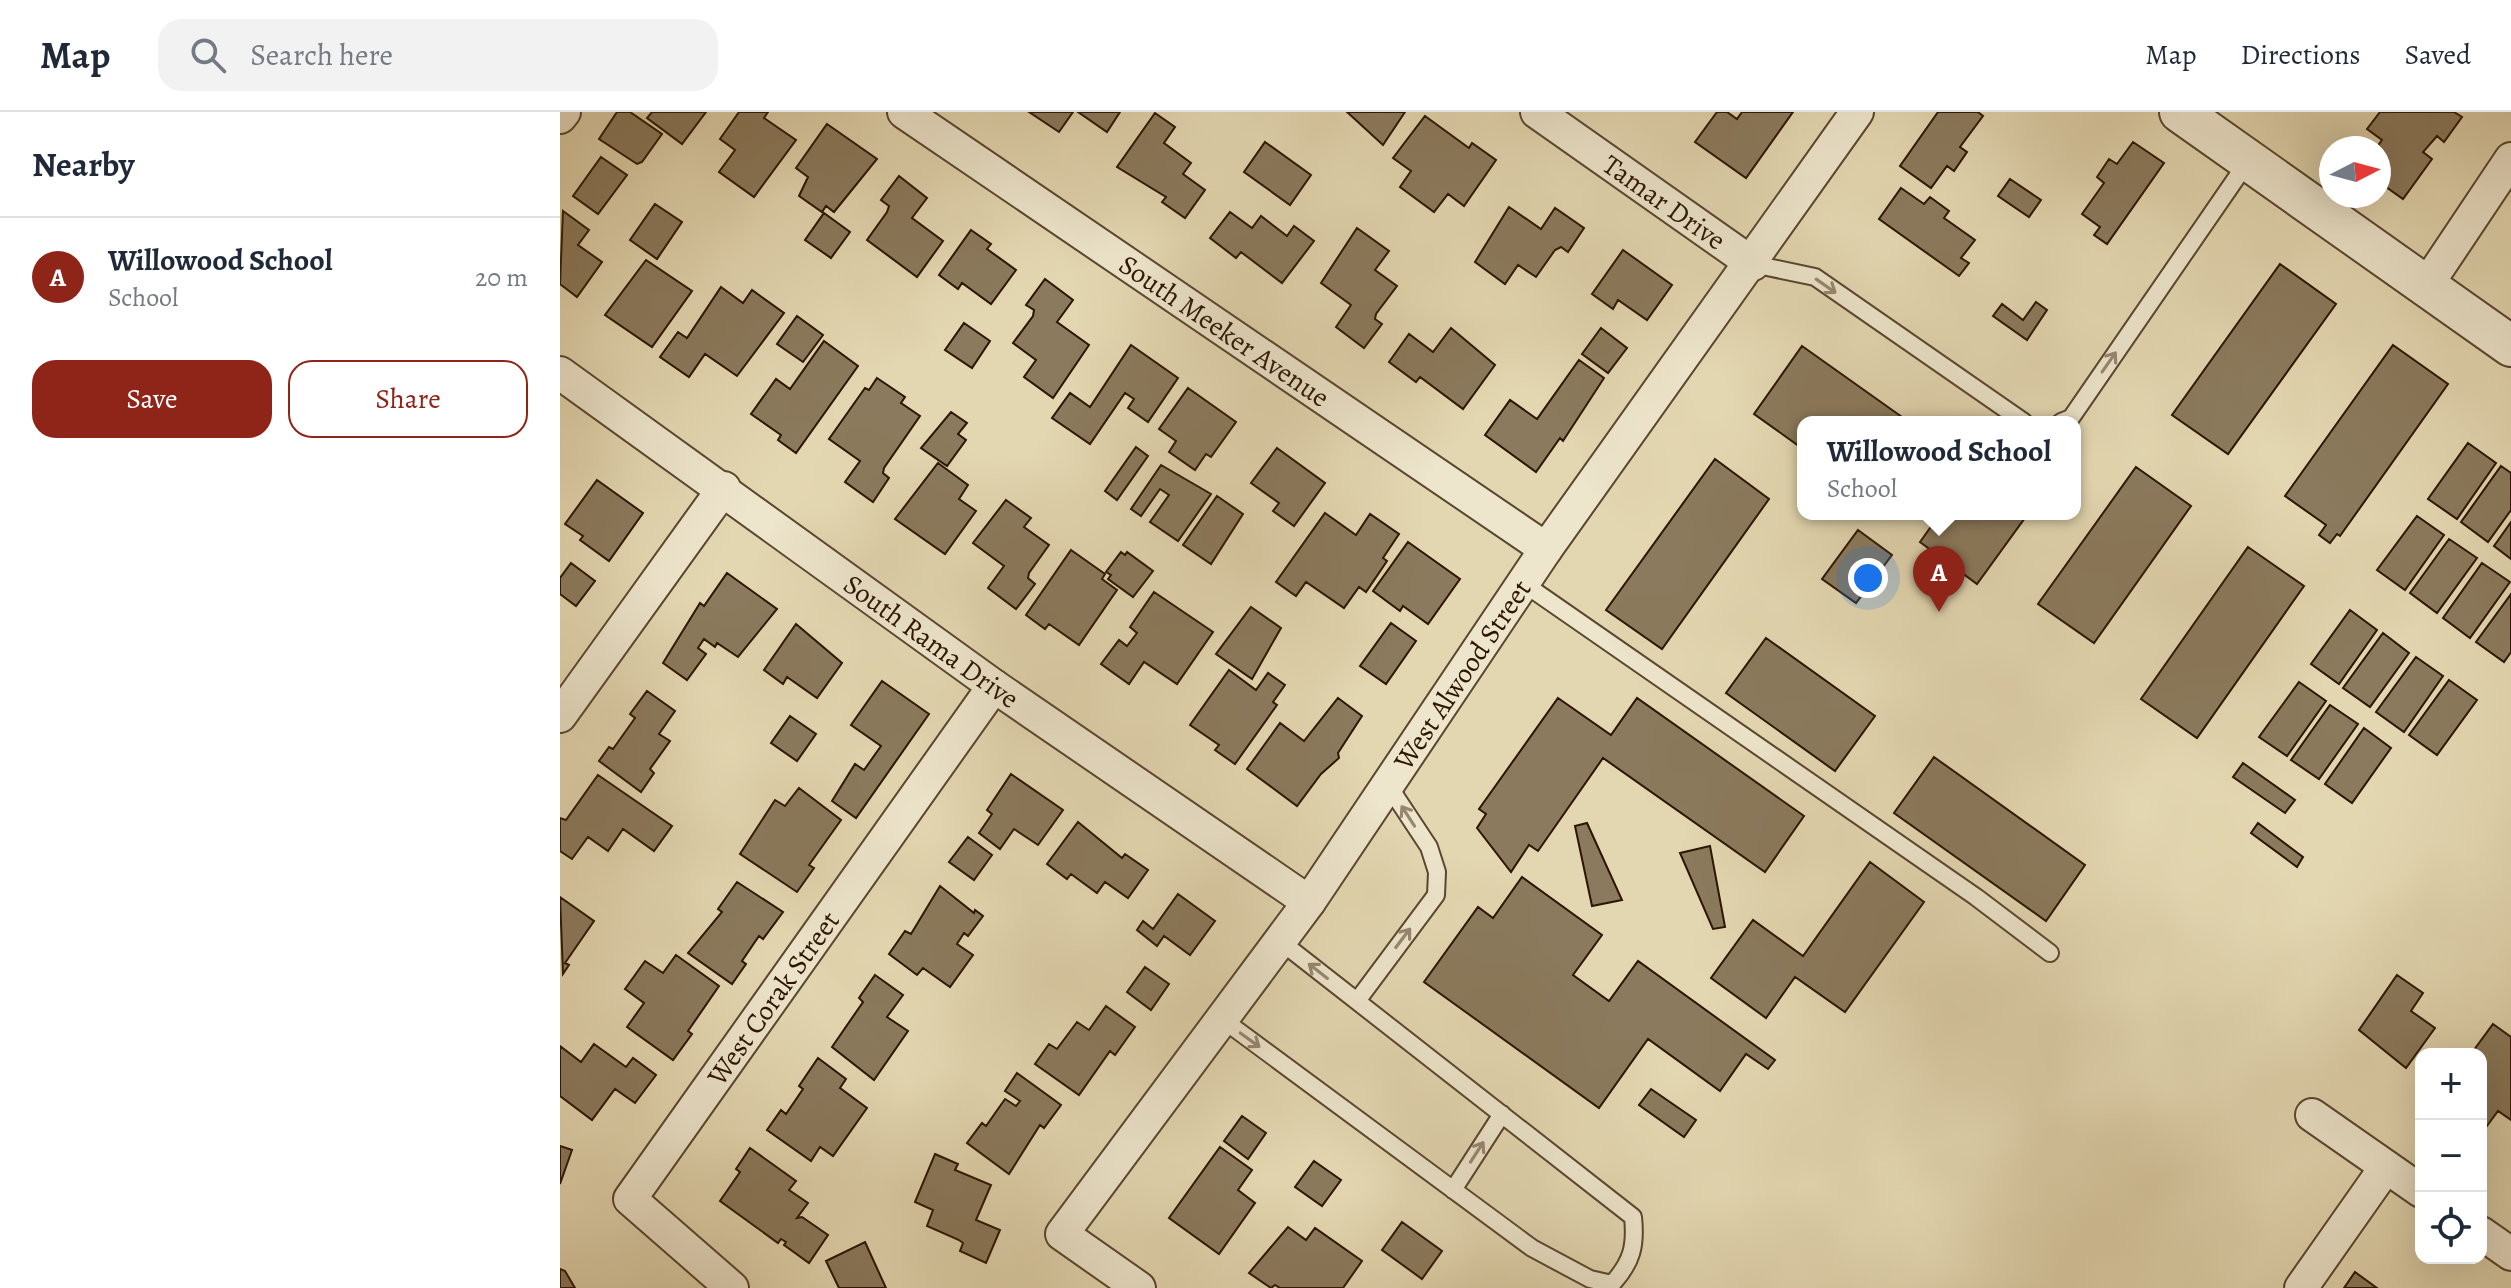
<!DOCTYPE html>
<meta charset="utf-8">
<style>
:root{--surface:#fff;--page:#f2f2f3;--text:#1f2937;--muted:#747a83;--line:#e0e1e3;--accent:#8f2418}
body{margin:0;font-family:Alegreya,serif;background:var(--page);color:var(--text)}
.controls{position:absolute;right:24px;bottom:24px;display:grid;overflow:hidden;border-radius:16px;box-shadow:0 8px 32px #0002}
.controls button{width:72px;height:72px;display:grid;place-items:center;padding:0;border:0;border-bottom:2px solid var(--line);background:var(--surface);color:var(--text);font:40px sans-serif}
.compass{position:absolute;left:1759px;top:24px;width:72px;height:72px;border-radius:50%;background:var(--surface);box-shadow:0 8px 32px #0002;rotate:84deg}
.you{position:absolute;left:1308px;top:466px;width:28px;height:28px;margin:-20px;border:6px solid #fff;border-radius:50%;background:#1a73e8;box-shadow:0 0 0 12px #1a73e833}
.badge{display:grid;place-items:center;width:52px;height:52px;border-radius:50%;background:var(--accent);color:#fff;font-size:26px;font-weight:700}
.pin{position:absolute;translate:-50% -66px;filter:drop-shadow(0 2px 4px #0008)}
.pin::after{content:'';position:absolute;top:42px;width:28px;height:24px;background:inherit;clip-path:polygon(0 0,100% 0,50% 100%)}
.popup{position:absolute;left:1237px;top:304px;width:284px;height:104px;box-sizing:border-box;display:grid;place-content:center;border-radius:16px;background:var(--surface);filter:drop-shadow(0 2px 6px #0005);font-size:26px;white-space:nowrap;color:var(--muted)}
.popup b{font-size:30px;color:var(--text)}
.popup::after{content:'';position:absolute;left:50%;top:100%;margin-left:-16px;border:16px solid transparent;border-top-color:var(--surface)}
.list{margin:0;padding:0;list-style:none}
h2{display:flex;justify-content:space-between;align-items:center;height:104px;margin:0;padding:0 32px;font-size:34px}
h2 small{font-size:26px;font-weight:400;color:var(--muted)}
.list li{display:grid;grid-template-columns:52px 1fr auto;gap:24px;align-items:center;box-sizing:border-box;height:120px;padding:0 32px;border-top:2px solid var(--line)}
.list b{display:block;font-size:30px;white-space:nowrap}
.list p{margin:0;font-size:26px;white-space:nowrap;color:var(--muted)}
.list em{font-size:26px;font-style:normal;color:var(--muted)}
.actions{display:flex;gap:16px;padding:24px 32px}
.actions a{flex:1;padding:18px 0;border:2px solid var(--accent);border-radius:24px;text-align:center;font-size:28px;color:var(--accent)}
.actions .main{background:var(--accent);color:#fff}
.icon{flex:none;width:44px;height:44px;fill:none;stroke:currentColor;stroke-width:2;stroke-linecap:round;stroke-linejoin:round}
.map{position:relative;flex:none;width:1951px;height:1176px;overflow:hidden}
header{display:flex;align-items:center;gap:48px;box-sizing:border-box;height:112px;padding:0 40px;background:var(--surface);border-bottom:2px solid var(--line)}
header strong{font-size:38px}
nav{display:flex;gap:44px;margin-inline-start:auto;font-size:28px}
.search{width:560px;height:72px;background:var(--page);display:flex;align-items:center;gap:20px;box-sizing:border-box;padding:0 28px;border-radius:24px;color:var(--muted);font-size:30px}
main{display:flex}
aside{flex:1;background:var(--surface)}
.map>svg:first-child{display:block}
.building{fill:#8b7a5d;stroke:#2c1502;stroke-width:2}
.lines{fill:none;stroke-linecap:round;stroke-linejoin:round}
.service-casing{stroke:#5a462e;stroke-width:20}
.minor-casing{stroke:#5a462e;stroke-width:36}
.tertiary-casing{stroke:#5a462e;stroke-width:44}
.service{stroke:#ede5cc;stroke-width:16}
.minor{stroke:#ede5cc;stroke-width:32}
.tertiary{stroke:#ede5cc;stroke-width:40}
.oneway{stroke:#968771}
.labels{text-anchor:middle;stroke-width:8;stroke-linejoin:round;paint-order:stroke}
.street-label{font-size:28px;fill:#2c1502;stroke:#ede5cc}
</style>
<header>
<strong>Map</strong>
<div class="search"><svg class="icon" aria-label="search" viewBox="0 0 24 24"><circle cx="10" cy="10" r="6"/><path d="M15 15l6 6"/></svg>Search here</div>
<nav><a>Map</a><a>Directions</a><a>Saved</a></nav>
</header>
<main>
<aside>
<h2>Nearby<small></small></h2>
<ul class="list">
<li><span class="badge">A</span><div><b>Willowood School</b><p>School</p></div><em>20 m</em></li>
</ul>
<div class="actions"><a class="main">Save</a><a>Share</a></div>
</aside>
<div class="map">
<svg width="1951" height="1176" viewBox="0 0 1951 1176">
<rect width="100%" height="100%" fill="#e3d7b1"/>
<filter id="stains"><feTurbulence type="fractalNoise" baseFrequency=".0025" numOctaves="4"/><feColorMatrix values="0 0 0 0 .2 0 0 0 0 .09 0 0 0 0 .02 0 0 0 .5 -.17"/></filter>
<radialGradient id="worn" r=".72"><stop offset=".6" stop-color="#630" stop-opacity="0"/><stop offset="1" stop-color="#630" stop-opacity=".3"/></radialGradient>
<path class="building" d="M57 0H70L102 22 82 50 77 52 39 27Z
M92 0H146L122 32 87 6Z
M179 0H208L204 6 236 28 194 85 159 60 175 38 160 27Z
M469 0H513L499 20Z
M518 0H560L547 20Z
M787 0H845L823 33Z
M1157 0H1167L1177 7 1182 0H1233L1186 66 1135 30Z
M1378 0H1418L1423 4 1400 35 1407 40 1394 59 1387 54 1371 76 1340 54Z
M1820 0H1894L1902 5 1884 30 1877 24 1863 40 1872 47 1843 87 1819 70V36H1816L1822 28 1807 17Z
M595 1 615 15 604 31 631 51 623 62 645 78 625 106 602 90 606 85 557 55Z
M865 4 909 36 912 31 936 48 904 94 888 82 874 100 840 75 851 59 833 46Z
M267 12 317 47 274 100 266 94 262 100 239 84 248 65 236 56Z
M705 30 751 63 730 93 684 60Z
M1573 30 1604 51 1547 132 1534 123 1540 115 1522 102 1544 71 1537 65 1549 47 1557 52Z
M41 45 67 63 38 102 13 84Z
M339 64 367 86 352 106 383 129 357 165 307 128 327 100 329 94 321 88Z
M1450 67 1481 88 1469 105 1438 84Z
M1341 76 1364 92 1370 85 1389 99 1384 106 1415 128 1401 146 1409 151 1399 164 1319 107Z
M95 92 122 110 97 147 70 128Z
M949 95 981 117 995 96 1024 116 1008 140 1001 135 995 138 976 165 958 153 945 172 915 150Z
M3 99 29 118 18 133 42 150 17 185 0 172Z
M670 100 692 116 701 104 727 124 734 114 754 129 722 171 681 140 676 146 650 126Z
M264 101 290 120 271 146 245 128Z
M797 116 829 139 815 158 837 174 816 202 815 207 822 212 804 236 776 215 791 193 761 171Z
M411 118 431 132 427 137 456 158 431 192 402 171 398 177 379 163Z
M1063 138 1112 173 1087 208 1058 188 1053 197 1032 182Z
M86 148 132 179 92 235 45 203Z
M1720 152 1776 192 1668 342 1612 303Z
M485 167 513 188 497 210 529 233 493 286 464 265 476 248 453 231 473 204 474 198 466 193Z
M161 175 183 191 192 178 224 201 177 264 145 242 129 265 100 245 118 220 127 226Z
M1476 190 1487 198 1467 228 1433 204 1442 192 1463 208Z
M237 204 263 223 243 250 217 232Z
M404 211 430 229 412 256 385 238Z
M891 216 935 253 903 297 860 265 856 270 829 250 849 222 873 240Z
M1041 216 1067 236 1048 261 1022 242Z
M264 229 298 254 236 341 218 328 221 323 191 302 216 267 230 277Z
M571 233 618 266 588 310 568 296 574 287 565 281 530 332 492 306 510 281 530 295Z
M1833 233 1888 272 1780 424 1777 422 1770 431 1759 423 1766 413 1725 384Z
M1242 234 1349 310H1243V337L1194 302Z
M1019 248 1044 266 1003 329 1000 326 976 360 925 323 950 288 977 307Z
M317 266 345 285 341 291 360 304 324 356 323 361 329 366 313 390 285 370 300 349 269 327 305 276 309 278Z
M628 276 676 310 651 345 646 342 635 358 609 340 616 329 599 317Z
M391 300 407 311 398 322 406 328 387 354 361 336Z
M1908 331 1936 351 1897 407 1868 387Z
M576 335 588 344 557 388 545 379Z
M717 336 765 371 734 414 713 399 719 391 691 371Z
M1155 347 1209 387 1102 537 1046 498Z
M378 351 408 373 399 387 416 399 385 442 335 407Z
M601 353 651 382 618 429 590 410 609 383 600 377 581 404 571 397Z
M1941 354 1951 361V398L1928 430 1901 410Z
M1576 355 1631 394 1534 531 1478 492Z
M37 368 83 401 49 449 20 428 23 424 5 412Z
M657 384 683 402 651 452 623 433Z
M446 388 471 406 464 415 489 433 469 461 468 466 475 472 456 497 428 476 444 454 413 431Z
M765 401 796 423 810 402 839 422 823 446 827 449 806 480 799 475 784 496 746 470 736 484 716 470Z
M1380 402H1465L1467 403 1417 472 1360 430Z
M1857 404 1884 423 1845 478 1817 458Z
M1951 410V447L1934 434Z
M1298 418 1332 443 1296 491 1262 467Z
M1889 427 1917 446 1877 501 1850 481Z
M848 430 900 467 868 512 843 494 840 499 813 479Z
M1688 435 1744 474 1637 626 1581 587Z
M511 438 545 462 542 467 557 478 519 533 489 512 485 517 466 503Z
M561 440 565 443 567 440 593 459 573 485 548 467 551 463 546 460Z
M11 451 35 469 16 494 0 482V466Z
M1922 451 1950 470 1910 526 1883 506Z
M167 461 217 497 178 545 157 531 155 535 144 527 138 536 146 542 127 568 103 551 140 491 144 494Z
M594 480 653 520 617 572 584 550 569 572 541 552 559 528 567 534 577 521 570 515Z
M1951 482V540L1944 550 1916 530Z
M691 495 721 516 692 567 656 542Z
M1790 498 1817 518 1779 572 1751 552Z
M831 511 856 529 826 572 800 554Z
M236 512 282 551 257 586 227 565 223 572 204 558Z
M1823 521 1849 541 1810 595 1783 576Z
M1206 526 1315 604 1275 659 1166 581Z
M1856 545 1883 564 1844 620 1816 600Z
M669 558 696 578 708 561 725 573 713 590 717 593 675 652 655 638 659 633 630 613Z
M1889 568 1917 588 1877 643 1849 623Z
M322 569 369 602 296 706 272 689 295 652 304 658 321 634 291 613Z
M1739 570 1766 589 1727 644 1699 625Z
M87 579 115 599 99 622 110 629 90 657 94 661 81 680 39 649 49 635 53 637 75 606 70 602Z
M778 586 802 604 778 641 779 646 761 662 737 694 687 657 720 611 744 629Z
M998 586 1051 623 1077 586 1244 704 1205 760 1043 646 978 739 969 733 951 760 917 716 926 702 919 697Z
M1770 593 1798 612 1759 667 1731 648Z
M230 604 256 622 237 649 211 631Z
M1804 616 1831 636 1792 691 1765 672Z
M1374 645 1525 753 1486 809 1334 701Z
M1683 651 1735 688 1725 701 1673 665Z
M451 662 503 698 478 733 454 717 440 737 419 721 432 702 427 698Z
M38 663 112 714 94 739 63 717 48 739 28 725 12 747 0 739V706L6 708Z
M239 676 281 708 249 753 254 756 237 780 180 742 215 688 225 694Z
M518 710 562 746 565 742 588 758 568 786 545 770 537 781 511 762 507 767 487 752Z
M1027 711 1062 788 1032 794 1015 714Z
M1698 711 1743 745 1737 755 1691 721Z
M408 725 432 743 414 768 389 750Z
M1150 734 1165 815 1153 817 1120 741Z
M1310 750 1364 790 1285 900 1235 865 1206 906 1151 866 1193 808 1243 844Z
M962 765 1042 823 1013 863 1049 889 1078 849 1215 948 1208 957 1186 942 1160 979 1088 927 1039 996 864 870 918 795 933 806Z
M177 770 223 800 203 827 199 824 182 849 186 852 172 872 128 841 162 800 158 797Z
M380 774 414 801 415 798 423 804 408 824 404 821 397 832 413 843 390 875 363 856 357 863 329 842 345 819 351 822Z
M618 782 655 809 630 843 604 824 597 834 577 818 583 809 593 817Z
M0 785 34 809 5 851 9 853 3 862Z
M116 843 159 874 128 919 132 922 113 948 67 915 84 891 65 877 85 849 103 861Z
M585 855 609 872 591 898 567 880Z
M315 863 343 883 327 905 348 919 314 968 272 935 303 890 299 886Z
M1837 863 1863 881 1851 899 1875 916 1846 956 1799 918Z
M546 894 575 915 555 943 550 939 519 983 475 952 489 932 497 937 517 910 529 918Z
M1933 912 1951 925V1008L1938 999 1927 1014 1921 1010V942H1911Z
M34 932 66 955 73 946 96 963 75 991 55 977 32 1008 0 984V934L21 950Z
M258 946 286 967 280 976 307 996 273 1044 260 1035 251 1049 207 1018 221 998 226 1002 243 977 239 974Z
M457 961 501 993 484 1016 480 1013 449 1062 407 1031 422 1011 426 1014 445 987 456 994 460 989 445 979Z
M1091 977 1136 1008 1124 1025 1079 993Z
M682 1004 706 1021 688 1047 664 1029Z
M0 1034 12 1038 0 1072Z
M660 1035 692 1058 678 1078 695 1091 659 1142 609 1106Z
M190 1036 236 1069 229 1078 248 1091 237 1106 242 1105 268 1123 249 1151 224 1133 226 1130 221 1127 218 1131 160 1089 180 1060 176 1057Z
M375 1042 398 1052 395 1058 431 1073 416 1108 440 1118 426 1151 400 1139 403 1131 399 1128 367 1114 373 1098 355 1090Z
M754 1049 781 1068 762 1094 735 1075Z
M842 1110 882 1139 862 1167 822 1138Z
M728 1115 746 1128 755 1116 802 1149 783 1176H720L715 1173 711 1176 689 1161Z
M305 1130 326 1176H279L266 1149Z
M0 1157 5 1159 15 1176H0Z
M1795 1160 1817 1176H1784Z"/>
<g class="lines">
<g class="service-casing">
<path id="service" d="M1193 152 1255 165 1464 310
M1501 310 1511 306 1688 49
M963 471 1416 785 1490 841
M797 889 876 783 877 760 869 735 828 673
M662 907 972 1136 1030 1167 1052 1172C1072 1150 1076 1134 1073 1105L720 829
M893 1078 942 1002"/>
</g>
<g class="minor-casing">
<g id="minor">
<path id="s1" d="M344 0 986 437"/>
<path id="s2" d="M977 0 1193 152"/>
<path d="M0 5 4 0"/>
<path d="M1866 174 1951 47"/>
<path id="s3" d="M0 261 434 574 749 790"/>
<path d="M0 604 164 376"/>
<path d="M1752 1003 1861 1079"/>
<path d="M1921 1121 1951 1142"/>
<path id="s4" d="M172 1176 70 1087 434 574"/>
<path id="s5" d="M579 1176 502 1122 749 790 986 437 1297 0"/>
<path d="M1741 1176 1826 1055"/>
</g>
</g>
<g class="tertiary-casing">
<path id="tertiary" d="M1620 0 1951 234"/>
</g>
<use href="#service" class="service"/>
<use href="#minor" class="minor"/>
<use href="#tertiary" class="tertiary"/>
</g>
<defs><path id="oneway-shaft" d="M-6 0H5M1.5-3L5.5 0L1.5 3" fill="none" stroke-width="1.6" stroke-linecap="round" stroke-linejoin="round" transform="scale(2)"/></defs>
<g class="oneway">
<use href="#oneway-shaft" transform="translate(1266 174) rotate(35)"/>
<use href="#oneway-shaft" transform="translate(1549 250) rotate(-55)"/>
<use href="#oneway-shaft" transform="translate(848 704) rotate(-123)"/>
<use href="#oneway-shaft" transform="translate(843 826) rotate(-53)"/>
<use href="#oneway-shaft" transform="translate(758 859) rotate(-142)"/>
<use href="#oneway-shaft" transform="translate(690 928) rotate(36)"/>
<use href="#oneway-shaft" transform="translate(917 1040) rotate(-57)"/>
</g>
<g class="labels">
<g class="street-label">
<text dy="10" stroke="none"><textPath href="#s2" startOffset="156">Tamar Drive</textPath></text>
<text dy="10" stroke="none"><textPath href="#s1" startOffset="388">South Meeker Avenue</textPath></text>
<text dy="10" stroke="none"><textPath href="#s3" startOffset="458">South Rama Drive</textPath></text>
<text dy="10" stroke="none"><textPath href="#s5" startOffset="782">West Alwood Street</textPath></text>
<text dy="10" stroke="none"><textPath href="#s4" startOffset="382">West Corak Street</textPath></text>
</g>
</g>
<rect width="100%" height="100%" filter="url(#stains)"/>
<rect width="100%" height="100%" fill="url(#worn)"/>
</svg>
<div class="controls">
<button>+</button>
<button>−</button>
<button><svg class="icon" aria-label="locate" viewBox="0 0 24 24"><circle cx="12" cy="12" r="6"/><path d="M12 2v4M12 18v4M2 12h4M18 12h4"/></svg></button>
</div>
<svg class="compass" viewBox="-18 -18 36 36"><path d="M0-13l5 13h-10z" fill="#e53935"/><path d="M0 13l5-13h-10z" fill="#747a83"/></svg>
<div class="you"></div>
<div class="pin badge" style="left:1379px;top:500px">A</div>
<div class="popup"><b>Willowood School</b>School</div>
</div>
</main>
